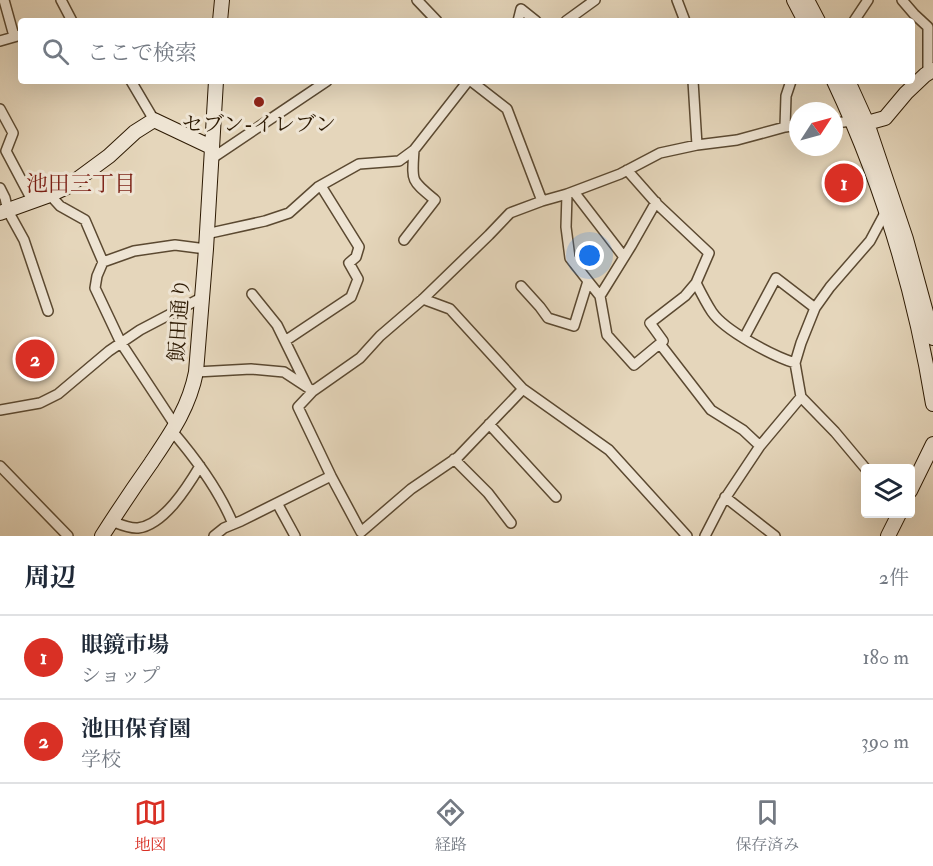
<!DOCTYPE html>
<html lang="ja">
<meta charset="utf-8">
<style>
:root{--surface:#fff;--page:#f6f6f7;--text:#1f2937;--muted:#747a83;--line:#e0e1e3;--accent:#d93025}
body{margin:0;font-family:"IM FELL Double Pica","Noto Serif JP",serif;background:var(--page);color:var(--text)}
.controls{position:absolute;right:18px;bottom:18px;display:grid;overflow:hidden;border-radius:6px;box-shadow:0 6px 24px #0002}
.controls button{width:54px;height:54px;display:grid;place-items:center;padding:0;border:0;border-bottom:2px solid var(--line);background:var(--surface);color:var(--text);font:30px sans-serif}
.compass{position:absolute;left:789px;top:102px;width:54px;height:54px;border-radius:50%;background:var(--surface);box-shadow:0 6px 24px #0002;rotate:54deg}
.you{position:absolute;left:590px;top:256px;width:21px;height:21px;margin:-15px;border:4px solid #fff;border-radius:50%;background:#1a73e8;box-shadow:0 0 0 9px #1a73e833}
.badge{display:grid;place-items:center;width:39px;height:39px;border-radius:50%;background:var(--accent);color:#fff;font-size:20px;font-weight:700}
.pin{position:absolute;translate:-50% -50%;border:3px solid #fff;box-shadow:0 2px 6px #0006}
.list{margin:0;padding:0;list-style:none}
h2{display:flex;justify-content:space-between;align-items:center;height:78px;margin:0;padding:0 24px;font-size:26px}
h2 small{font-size:20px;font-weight:400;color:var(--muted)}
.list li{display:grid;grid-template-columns:39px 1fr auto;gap:18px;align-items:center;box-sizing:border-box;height:84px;padding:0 24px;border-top:2px solid var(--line)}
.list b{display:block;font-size:22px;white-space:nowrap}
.list p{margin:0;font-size:20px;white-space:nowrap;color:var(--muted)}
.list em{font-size:20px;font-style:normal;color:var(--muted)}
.icon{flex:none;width:33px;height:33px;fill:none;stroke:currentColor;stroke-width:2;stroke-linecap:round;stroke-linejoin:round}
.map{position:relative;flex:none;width:933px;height:536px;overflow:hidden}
.search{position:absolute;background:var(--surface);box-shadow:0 6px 24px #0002;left:18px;right:18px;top:18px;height:66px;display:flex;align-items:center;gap:15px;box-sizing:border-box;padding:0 21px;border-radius:6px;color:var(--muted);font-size:22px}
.sheet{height:246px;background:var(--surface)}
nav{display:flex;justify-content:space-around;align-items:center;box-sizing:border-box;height:84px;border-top:2px solid var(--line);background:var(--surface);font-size:16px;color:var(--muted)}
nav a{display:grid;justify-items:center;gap:3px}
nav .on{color:var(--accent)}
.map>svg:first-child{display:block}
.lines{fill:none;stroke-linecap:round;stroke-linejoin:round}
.street-casing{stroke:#5b4931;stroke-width:12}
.secondary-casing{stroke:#2d1a03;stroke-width:16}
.street{stroke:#eee4d3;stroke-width:9}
.secondary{stroke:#eee4d3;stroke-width:14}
.poi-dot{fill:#8f2418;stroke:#eee4d3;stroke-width:2}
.labels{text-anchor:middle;stroke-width:6;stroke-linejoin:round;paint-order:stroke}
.poi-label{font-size:21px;fill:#2d1a03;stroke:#eee4d3}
.street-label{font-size:21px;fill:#2d1a03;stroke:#eee4d3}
.neighbourhood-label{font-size:22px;fill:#7a1f14;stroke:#eee4d3}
</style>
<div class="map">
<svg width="933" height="536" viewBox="0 0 933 536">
<rect width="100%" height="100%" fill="#e5d6bb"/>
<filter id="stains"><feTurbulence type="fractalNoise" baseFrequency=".00333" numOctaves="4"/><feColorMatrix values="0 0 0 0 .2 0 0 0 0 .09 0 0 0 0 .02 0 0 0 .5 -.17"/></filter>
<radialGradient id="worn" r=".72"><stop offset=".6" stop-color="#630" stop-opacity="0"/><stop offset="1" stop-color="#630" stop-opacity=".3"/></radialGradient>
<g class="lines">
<g class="street-casing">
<path id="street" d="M4 0 14 36
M61 0 72 21
M417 0 437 21
M677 0 685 21
M902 0 914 14 928 27V72
M518 21 521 9 536 21
M566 21 595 0
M854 21 868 0
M0 41 21 35
M131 81 154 120
M471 81 507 109 542 201
M693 81 697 145
M0 109 13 133 6 151 33 202
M834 123 853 121
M785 127 786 96 791 81
M211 159 327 81
M627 170 657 204 709 253 696 283C701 293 706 303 712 312 725 331 773 356 795 363
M0 188 5 198 8 211 24 240 48 311
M574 192 624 257
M567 194 566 227 570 258 588 281
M50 195 60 206 85 220 103 262 97 276 95 288 121 343 175 425
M656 202 631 246 600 296 607 335 634 365 663 341 650 323 685 296 696 283
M206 234 265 221 289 213 318 187 359 164 399 161 414 150 468 81
M404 240 435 200C410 179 412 182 414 150
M103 262 134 251 175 245 206 249
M521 286 540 307 548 318 574 326 588 281 600 296
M252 294 277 325 307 386
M423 299 450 309 523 389 609 450 687 536
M744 338 776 278 815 308
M285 341 351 297 358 279 349 263 356 257 359 247 321 186
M660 344 711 410 743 430 760 446
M196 372 251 369 284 372 313 391 360 358 380 336 423 299 489 235 510 213 542 201 567 194 620 174 660 153 697 145 737 140 785 127 798 125
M801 397 835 432 866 469
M0 410 40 403 58 394 109 351 140 330 201 298
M489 424 556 497
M172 431C196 459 219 490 233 524
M454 459 488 493 511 523
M0 466 68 536
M331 476 361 532 411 489 458 457 523 389
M725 497 775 536
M277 503 295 536
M111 521C119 524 130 529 138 528 164 525 188 486 200 466
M214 536 224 528 241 521 331 476 298 407 313 391
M705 536 722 503 760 446 801 397 795 363 801 343 815 308 830 287 870 241 886 211"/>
</g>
<g class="secondary-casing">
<path id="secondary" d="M794 0 805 21
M807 0 818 21
M220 21 222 0
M834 81C882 183 915 293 933 404
M848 81 867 123 906 239 933 338
M858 122 867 123 885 118 906 93 925 75 933 70
M0 213 50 195 67 187 109 156 135 132 154 120 211 147
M910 491 933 444
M102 536C118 511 134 487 151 463 171 433 189 408 196 372L206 249 216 81
M888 536 899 514"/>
</g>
<use href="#street" class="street"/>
<use href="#secondary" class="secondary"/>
</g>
<circle class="poi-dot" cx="259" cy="102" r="6"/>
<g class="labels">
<g class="poi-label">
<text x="259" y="131">セブン-イレブン</text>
</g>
<g class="street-label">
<text transform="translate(179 320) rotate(-86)" y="7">飯田通り</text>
</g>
<g class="neighbourhood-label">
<text x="81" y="191">池田三丁目</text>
</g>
</g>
<rect width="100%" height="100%" filter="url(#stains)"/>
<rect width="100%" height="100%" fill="url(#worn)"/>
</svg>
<div class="controls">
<button><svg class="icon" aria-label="layers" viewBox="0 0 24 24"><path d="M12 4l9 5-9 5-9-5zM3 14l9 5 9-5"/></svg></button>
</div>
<svg class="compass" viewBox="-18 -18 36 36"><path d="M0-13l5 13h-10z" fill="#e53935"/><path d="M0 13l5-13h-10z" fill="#747a83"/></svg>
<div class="you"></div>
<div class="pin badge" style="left:844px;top:183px">1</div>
<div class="pin badge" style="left:35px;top:359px">2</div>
<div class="search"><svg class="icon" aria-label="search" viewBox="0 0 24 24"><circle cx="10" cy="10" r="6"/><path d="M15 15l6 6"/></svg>ここで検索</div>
</div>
<section class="sheet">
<h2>周辺<small>2件</small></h2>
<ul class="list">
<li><span class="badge">1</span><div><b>眼鏡市場</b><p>ショップ</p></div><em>180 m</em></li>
<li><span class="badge">2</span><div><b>池田保育園</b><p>学校</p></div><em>390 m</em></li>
</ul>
</section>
<nav>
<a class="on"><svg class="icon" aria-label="map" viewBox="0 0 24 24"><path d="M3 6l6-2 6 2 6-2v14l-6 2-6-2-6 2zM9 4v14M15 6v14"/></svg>地図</a>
<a><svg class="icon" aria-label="directions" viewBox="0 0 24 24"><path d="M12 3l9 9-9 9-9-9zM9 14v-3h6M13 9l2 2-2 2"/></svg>経路</a>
<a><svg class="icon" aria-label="saved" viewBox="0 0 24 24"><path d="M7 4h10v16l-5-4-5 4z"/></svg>保存済み</a>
</nav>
